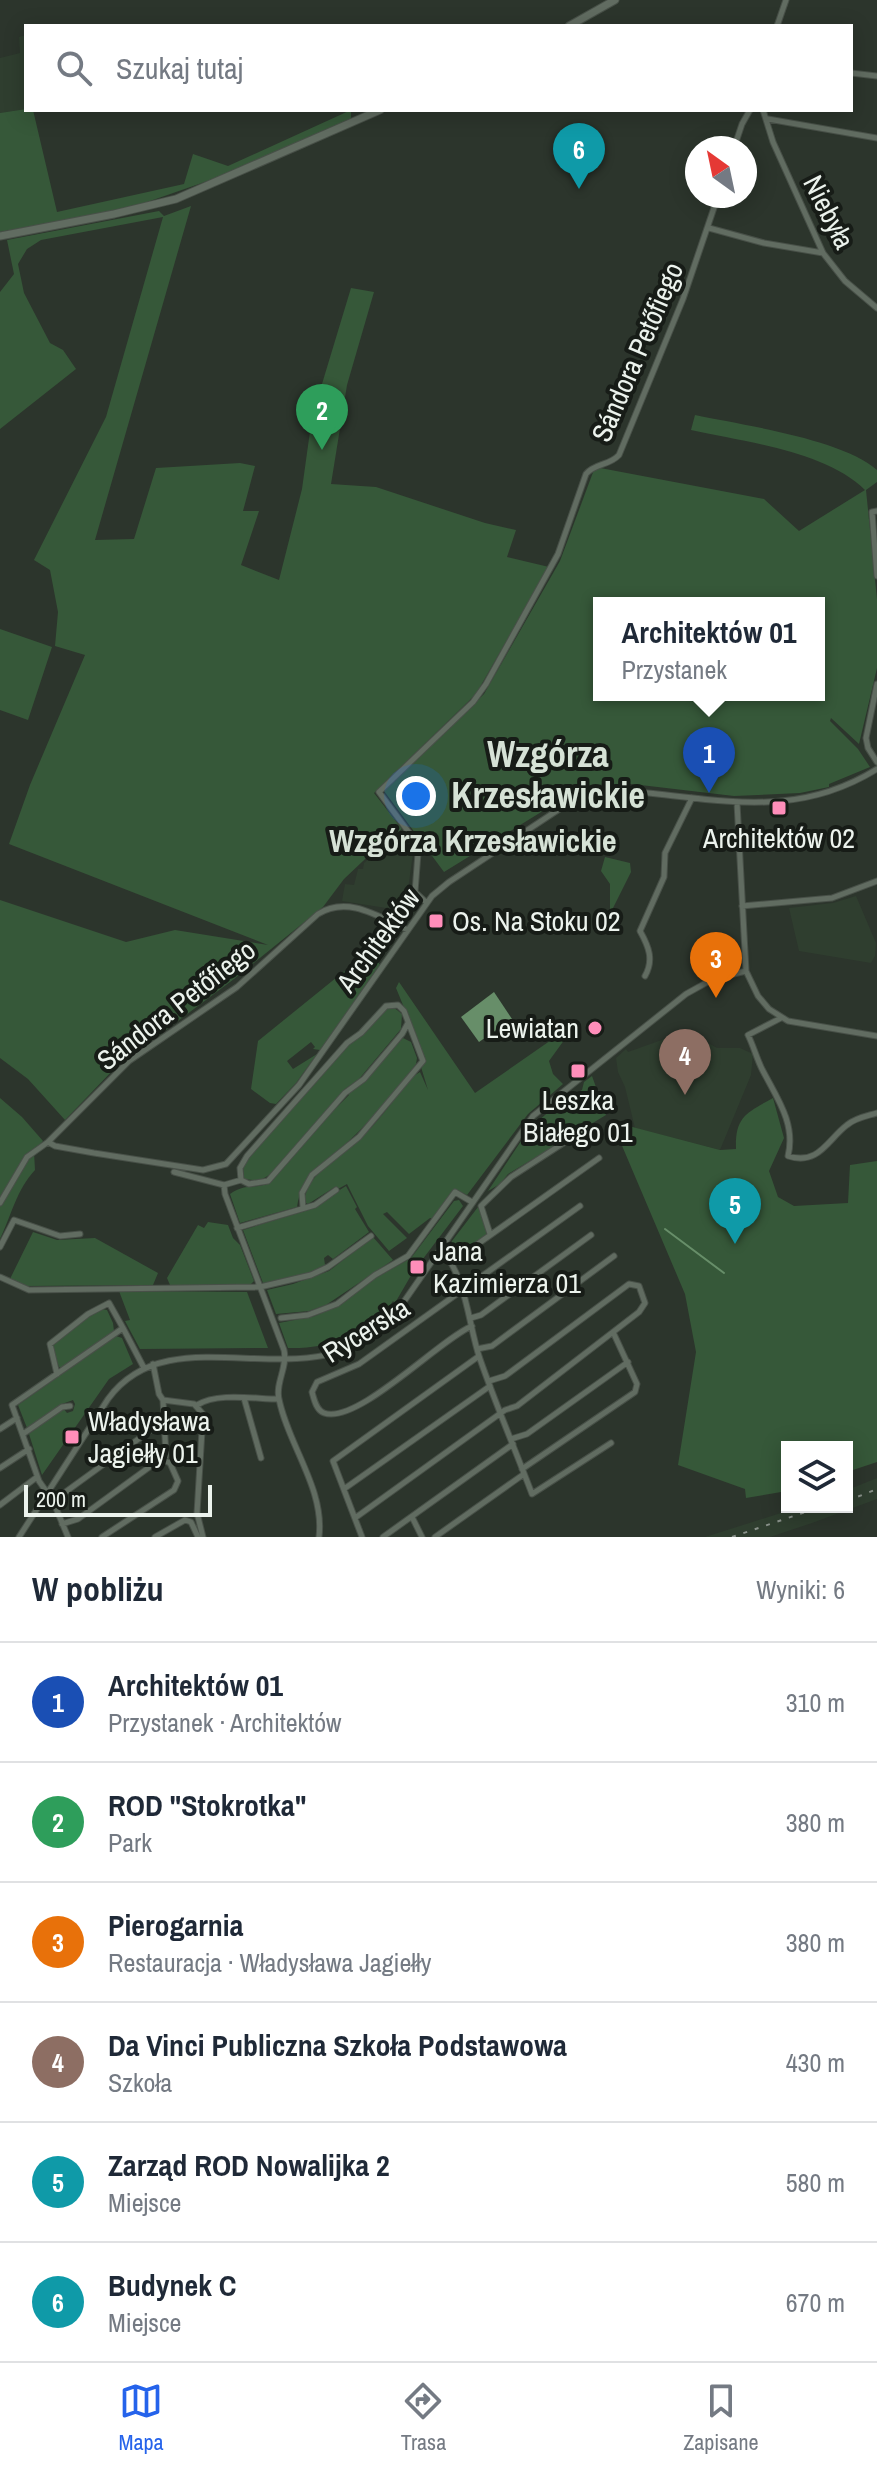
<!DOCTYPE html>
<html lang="pl">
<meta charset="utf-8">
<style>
:root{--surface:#fff;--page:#f6f6f7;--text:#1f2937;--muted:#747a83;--line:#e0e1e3;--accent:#2563eb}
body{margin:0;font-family:"Archivo Narrow",sans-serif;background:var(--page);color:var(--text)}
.controls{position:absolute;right:24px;bottom:24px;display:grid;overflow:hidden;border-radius:0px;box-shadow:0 4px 20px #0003}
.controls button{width:72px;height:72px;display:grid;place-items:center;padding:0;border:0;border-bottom:2px solid var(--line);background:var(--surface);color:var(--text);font:40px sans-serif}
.compass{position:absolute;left:685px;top:136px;width:72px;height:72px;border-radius:50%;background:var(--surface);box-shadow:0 4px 20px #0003;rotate:327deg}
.scale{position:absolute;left:24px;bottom:20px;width:188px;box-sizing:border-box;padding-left:8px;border:4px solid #ecf3ed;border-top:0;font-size:22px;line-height:28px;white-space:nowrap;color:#ecf3ed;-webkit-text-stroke:6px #171c17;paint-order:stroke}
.you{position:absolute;left:416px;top:796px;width:28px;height:28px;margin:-20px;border:6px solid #fff;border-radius:50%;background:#1a73e8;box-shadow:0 0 0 12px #1a73e833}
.badge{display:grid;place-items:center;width:52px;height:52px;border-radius:50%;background:var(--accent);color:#fff;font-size:26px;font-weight:700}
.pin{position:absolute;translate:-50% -66px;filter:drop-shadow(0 2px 4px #0008)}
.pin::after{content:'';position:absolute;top:42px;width:28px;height:24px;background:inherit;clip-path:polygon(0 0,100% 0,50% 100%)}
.popup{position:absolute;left:593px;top:597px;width:232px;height:104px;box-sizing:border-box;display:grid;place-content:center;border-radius:0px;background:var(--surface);filter:drop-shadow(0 2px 6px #0005);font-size:26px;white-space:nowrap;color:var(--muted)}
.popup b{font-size:30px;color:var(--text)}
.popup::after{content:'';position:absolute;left:50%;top:100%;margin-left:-16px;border:16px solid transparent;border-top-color:var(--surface)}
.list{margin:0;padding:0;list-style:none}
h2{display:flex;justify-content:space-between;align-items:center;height:104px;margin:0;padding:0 32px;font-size:34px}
h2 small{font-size:26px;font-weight:400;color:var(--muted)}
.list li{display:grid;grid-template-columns:52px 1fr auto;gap:24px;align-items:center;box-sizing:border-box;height:120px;padding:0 32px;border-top:2px solid var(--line)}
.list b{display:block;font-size:30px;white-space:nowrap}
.list p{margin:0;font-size:26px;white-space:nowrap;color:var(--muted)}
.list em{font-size:26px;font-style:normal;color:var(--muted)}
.icon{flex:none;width:44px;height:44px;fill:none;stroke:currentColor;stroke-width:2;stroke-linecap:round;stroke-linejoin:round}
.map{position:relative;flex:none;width:877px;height:1537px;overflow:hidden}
.search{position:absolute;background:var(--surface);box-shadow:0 4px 20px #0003;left:24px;right:24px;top:24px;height:88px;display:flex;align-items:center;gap:20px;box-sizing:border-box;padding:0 28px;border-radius:0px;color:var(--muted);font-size:30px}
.sheet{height:824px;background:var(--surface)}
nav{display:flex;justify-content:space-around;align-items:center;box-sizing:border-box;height:112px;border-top:2px solid var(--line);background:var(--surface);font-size:22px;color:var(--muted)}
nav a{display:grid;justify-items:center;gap:4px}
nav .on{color:var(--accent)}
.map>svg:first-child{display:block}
.built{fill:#2f3e2f}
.green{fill:#365839;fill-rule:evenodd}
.water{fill:#678e69}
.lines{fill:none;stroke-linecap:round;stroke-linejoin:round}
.stream{stroke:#678e69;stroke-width:2}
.minor-casing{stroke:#485048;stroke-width:7}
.tertiary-casing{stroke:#485048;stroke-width:9}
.minor{stroke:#616c61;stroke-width:5}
.tertiary{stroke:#616c61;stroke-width:7}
.rail{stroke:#89918a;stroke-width:2;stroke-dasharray:4 8;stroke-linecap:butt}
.poi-dot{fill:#ff8eba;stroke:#171c17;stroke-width:3}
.labels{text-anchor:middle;stroke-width:8;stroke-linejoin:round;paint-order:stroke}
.street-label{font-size:28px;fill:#ecf3ed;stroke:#171c17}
.poi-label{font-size:28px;fill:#ecf3ed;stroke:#171c17;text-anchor:start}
.quarter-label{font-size:32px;font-weight:bold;fill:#d6e2d6;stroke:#171c17}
.district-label{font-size:36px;font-weight:bold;fill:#d6e2d6;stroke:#171c17}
</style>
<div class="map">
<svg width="877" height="1537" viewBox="0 0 877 1537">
<rect width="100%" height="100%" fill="#2c352c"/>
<path class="built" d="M26 35V109L0 113V58L20 53 19 37Z
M387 842 414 846 405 911 342 901 345 884 354 885 358 869H363L364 863 371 857 384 859Z
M856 896 876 943 875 956 871 963 799 951 789 908 833 903Z
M687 1031 717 1048H740L753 1054 751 1075 720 1150 635 1128 625 1087 618 1072 616 1058 626 1049 628 1052Z
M877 1478V1499L812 1523 770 1537H705L800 1507H847V1490Z"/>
<path class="green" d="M26 109 33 110 57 212 184 184 193 154 228 166 351 110V119L219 177 130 208 0 232V113Z
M191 206 95 540 134 539 156 468 240 463 255 466 243 511H259L241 565 279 580 302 489 312 417 351 288 374 292 347 385 331 484 376 487 485 523 516 530 507 557 549 567 476 694 374 793 402 829 382 843 344 879 323 907 234 979 115 1068 65 1120 28 1079 0 1058V900L126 942 175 930 268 945 9 844 30 785 85 655 55 646 58 612 50 570 34 560 106 417 163 217 41 240 27 249 18 264 24 293 50 343 63 350 76 369 0 429V292L14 274 7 240 159 211 164 216Z
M695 415C742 425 843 439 877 470V482L866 490 877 599V668L859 744 831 718 830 721 858 749 870 767 829 784V787L800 793 734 796 632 784 585 785 444 872 384 791 484 694 560 561 595 467 764 499 799 531 865 490C826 451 745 442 691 430ZM599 603H819V695H599Z
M0 629 52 647 28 720 0 710Z
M605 857 630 863 631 872 610 914V884L601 871Z
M376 958 380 965 320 1050 313 1049 315 1047 311 1042 287 1061 293 1069 317 1054 296 1083 276 1104 270 1103 251 1089 258 1041 347 969Z
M399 982 475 1093 567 1029 570 1032 549 1061 553 1074 563 1084 528 1114 467 1195 455 1189 434 1219 430 1218 409 1234 387 1212 383 1214 407 1238 389 1251 368 1226 347 1184 338 1189 335 1187 308 1204 304 1202C308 1170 342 1158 362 1137 380 1120 394 1099 412 1077L420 1072 428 1090 421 1067 426 1061 396 988Z
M392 1006 402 1014 401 1029 359 1079 345 1089 271 1174 259 1181 244 1179 243 1166 246 1159 349 1044C366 1035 374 1012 392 1006Z
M403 1038 411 1042 417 1058 416 1064C398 1089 376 1115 354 1136 331 1159 302 1172 297 1207L240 1223 230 1194C247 1182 256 1191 272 1181L332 1112 349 1095V1091L362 1083Z
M592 1076 606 1115 508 1174 500 1184 488 1191 529 1129 569 1094 572 1095 582 1090 584 1082Z
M0 1098 22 1117 43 1141 34 1152 35 1170C17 1189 11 1216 0 1239Z
M773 1098 784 1138 769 1171 778 1197 794 1206 848 1203 850 1165 877 1161V1462L847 1472V1447H787V1491L746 1498 745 1489 678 1465 696 1352 685 1294 620 1141 625 1125 720 1150 736 1149C735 1117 746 1113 773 1098Z
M346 1186 357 1207 355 1209 369 1232 333 1259 328 1255 324 1258 325 1265C306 1276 284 1281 263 1283L243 1230 308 1210Z
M459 1200 463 1206 413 1272 395 1303 393 1301C372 1336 328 1349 288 1348L279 1323 315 1316 341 1304 374 1279 411 1258 454 1201Z
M478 1207 487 1230 486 1235 454 1256 450 1247 452 1241Z
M208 1222 228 1225 233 1238 240 1245 254 1281 250 1285H170L167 1278 198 1225 204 1228Z
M33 1232 57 1240 95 1238 158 1273 153 1285 26 1286 10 1279Z
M373 1237 393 1260 326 1305 309 1311 276 1314 267 1290 293 1284 329 1271Z
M119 1291 247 1292 268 1348 140 1349 125 1321 130 1320Z
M102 1309 107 1310 113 1323 114 1331 64 1367H59L52 1349 53 1344 80 1322Z
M116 1336 122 1338 133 1364 109 1379 42 1475 29 1434 63 1408 67 1413 73 1411 75 1404 73 1400 62 1404 27 1428 18 1405Z"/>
<path class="water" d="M494 992 512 1019 479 1042 461 1017Z"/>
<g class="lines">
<path class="stream" d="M665 1229 724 1273"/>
<g class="minor-casing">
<path id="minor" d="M777 26 786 0
M851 73 877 76
M763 110 773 142 823 253 845 281 877 308
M768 119 877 138
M734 148 742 124 750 110
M709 228 764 243 823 253
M877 511 872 512 877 576
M877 684 866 738 868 748 877 762
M737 803 746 971 758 996 769 1009 788 1021 877 1036
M427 903 415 892 418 853 413 838 379 792 473 702 486 684 558 554 586 474C595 463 609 466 619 455L683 299 718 196
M742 906 832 898 877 881
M645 976C654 960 649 947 640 931L664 877 665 853 692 798
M781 1018 748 1035C754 1047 757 1060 763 1071 777 1098 796 1124 788 1156 819 1166 828 1139 847 1125 855 1118 867 1116 877 1113
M48 1142 55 1146 94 1153 203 1170 226 1164 299 1085 432 896 449 882 573 800C607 786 640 792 675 796 749 805 811 810 877 769
M174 1172 224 1185 241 1180 249 1184 268 1181 345 1093 364 1079 402 1034 408 1023
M241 1180 240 1168 247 1156 347 1043 361 1033 386 1006 398 1005 404 1011 423 1061 359 1137 312 1175 302 1193 303 1208
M224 1185 225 1194 284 1350C288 1367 275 1383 279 1399 288 1445 325 1489 319 1537
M0 1203 27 1157 48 1142 129 1061 237 987 318 914C348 895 379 917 408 930
M237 1228 315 1205 336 1190
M490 1234 481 1206 511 1177 582 1131
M0 1247 14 1220 60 1236 80 1234
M440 1249C467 1275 468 1325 480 1359 496 1405 515 1449 532 1494L611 1443
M451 1263 599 1158
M0 1277 29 1290 260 1287 311 1275 328 1267 371 1236
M281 1318 308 1315 337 1304 375 1275 408 1256 455 1192 472 1202
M471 1318 481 1315 591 1235
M472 1326C439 1340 357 1425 324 1413 316 1410 314 1399 312 1392L317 1382 359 1364 580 1206
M477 1349 492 1346 614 1256
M153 1364 159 1394 163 1400 194 1404 203 1414 197 1513 203 1537
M57 1374 50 1344 88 1314 109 1303 123 1328
M244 1398 261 1458
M163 1400 166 1456
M197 1405C218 1392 255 1399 279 1399
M0 1429 17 1418
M23 1434 62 1407 70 1406
M511 1439 527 1434 628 1362
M0 1468 29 1449
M522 1469 635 1392 637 1384 613 1332
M344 1489 490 1386
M53 1501 155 1427
M0 1505 37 1477
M412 1517 422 1537
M355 1518 505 1410 517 1406 639 1312 645 1303 639 1286 629 1284 505 1376 489 1381
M62 1524 78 1519 155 1463 163 1460 170 1463 178 1481 174 1490 102 1537
M19 1537 108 1399C175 1307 317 1411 396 1313L533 1116 686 994 713 979 746 971
M68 1537 53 1501 39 1481 12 1405 123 1328 144 1368
M155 1537 185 1520 191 1522 198 1537
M362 1537 333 1461 479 1356
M383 1537 513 1444
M435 1537 524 1474"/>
</g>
<g class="tertiary-casing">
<path id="tertiary" d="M569 26 615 0
M0 236 114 214 176 199 380 110"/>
</g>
<use href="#minor" class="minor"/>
<use href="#tertiary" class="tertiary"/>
<path class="rail" d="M847 1501 877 1489
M732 1537 820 1507"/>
</g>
<g class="poi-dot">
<rect x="771" y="800" width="16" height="16" rx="4"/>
<rect x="428" y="913" width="16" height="16" rx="4"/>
<circle cx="595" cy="1028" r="8"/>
<rect x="570" y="1063" width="16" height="16" rx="4"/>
<rect x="409" y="1259" width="16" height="16" rx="4"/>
<rect x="64" y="1429" width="16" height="16" rx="4"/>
</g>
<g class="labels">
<g class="street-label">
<text transform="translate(829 212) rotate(63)" y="10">Niebyła</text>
<text transform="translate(637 352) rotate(-67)" y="10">Sándora Petőfiego</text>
<text transform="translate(378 940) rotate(-54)" y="10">Architektów</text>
<text transform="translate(176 1005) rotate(-38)" y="10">Sándora Petőfiego</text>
<text transform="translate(366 1330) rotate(-32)" y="10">Rycerska</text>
</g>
<g class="poi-label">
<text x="779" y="848" text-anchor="middle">Architektów 02</text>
<text x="452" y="931">Os. Na Stoku 02</text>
<text x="579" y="1038" text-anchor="end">Lewiatan</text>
<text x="578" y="1110" text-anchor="middle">Leszka<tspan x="578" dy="32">Białego 01</tspan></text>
<text x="433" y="1261">Jana<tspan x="433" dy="32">Kazimierza 01</tspan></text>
<text x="88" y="1431">Władysława<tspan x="88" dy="32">Jagiełły 01</tspan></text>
</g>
<g class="quarter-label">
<text x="473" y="852">Wzgórza Krzesławickie</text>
</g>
<g class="district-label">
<text x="548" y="767">Wzgórza<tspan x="548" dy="41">Krzesławickie</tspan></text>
</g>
</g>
</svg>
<div class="controls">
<button><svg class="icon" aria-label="layers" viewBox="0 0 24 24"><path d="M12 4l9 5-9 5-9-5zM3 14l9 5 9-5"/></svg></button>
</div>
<svg class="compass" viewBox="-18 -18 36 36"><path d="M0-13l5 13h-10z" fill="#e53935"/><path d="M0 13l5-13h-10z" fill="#747a83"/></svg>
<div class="scale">200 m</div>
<div class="you"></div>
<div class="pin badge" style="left:709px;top:793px;background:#1a4fb4">1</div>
<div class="popup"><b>Architektów 01</b>Przystanek</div>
<div class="pin badge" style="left:322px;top:450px;background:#2e9e5b">2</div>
<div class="pin badge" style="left:716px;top:998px;background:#e8710a">3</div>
<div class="pin badge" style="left:685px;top:1095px;background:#8d6e63">4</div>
<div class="pin badge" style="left:735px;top:1244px;background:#0f9aa8">5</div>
<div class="pin badge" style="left:579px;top:189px;background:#0f9aa8">6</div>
<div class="search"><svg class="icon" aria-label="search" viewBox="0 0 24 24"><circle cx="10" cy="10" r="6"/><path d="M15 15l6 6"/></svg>Szukaj tutaj</div>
</div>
<section class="sheet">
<h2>W pobliżu<small>Wyniki: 6</small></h2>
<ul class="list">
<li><span class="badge" style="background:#1a4fb4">1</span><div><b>Architektów 01</b><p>Przystanek · Architektów</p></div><em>310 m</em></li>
<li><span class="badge" style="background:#2e9e5b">2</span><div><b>ROD &quot;Stokrotka&quot;</b><p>Park</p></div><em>380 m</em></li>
<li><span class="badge" style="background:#e8710a">3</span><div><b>Pierogarnia</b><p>Restauracja · Władysława Jagiełły</p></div><em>380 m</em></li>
<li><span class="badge" style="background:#8d6e63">4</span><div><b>Da Vinci Publiczna Szkoła Podstawowa</b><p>Szkoła</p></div><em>430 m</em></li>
<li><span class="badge" style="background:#0f9aa8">5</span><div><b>Zarząd ROD Nowalijka 2</b><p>Miejsce</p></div><em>580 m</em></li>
<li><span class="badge" style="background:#0f9aa8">6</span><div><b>Budynek C</b><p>Miejsce</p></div><em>670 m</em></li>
</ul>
</section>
<nav>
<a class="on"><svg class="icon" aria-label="map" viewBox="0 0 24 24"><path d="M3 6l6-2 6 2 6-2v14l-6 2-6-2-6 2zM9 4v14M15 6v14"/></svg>Mapa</a>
<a><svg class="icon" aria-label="directions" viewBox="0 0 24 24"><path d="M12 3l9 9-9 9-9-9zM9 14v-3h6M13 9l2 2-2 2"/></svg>Trasa</a>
<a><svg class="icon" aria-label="saved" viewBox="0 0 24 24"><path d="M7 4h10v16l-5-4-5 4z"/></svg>Zapisane</a>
</nav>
